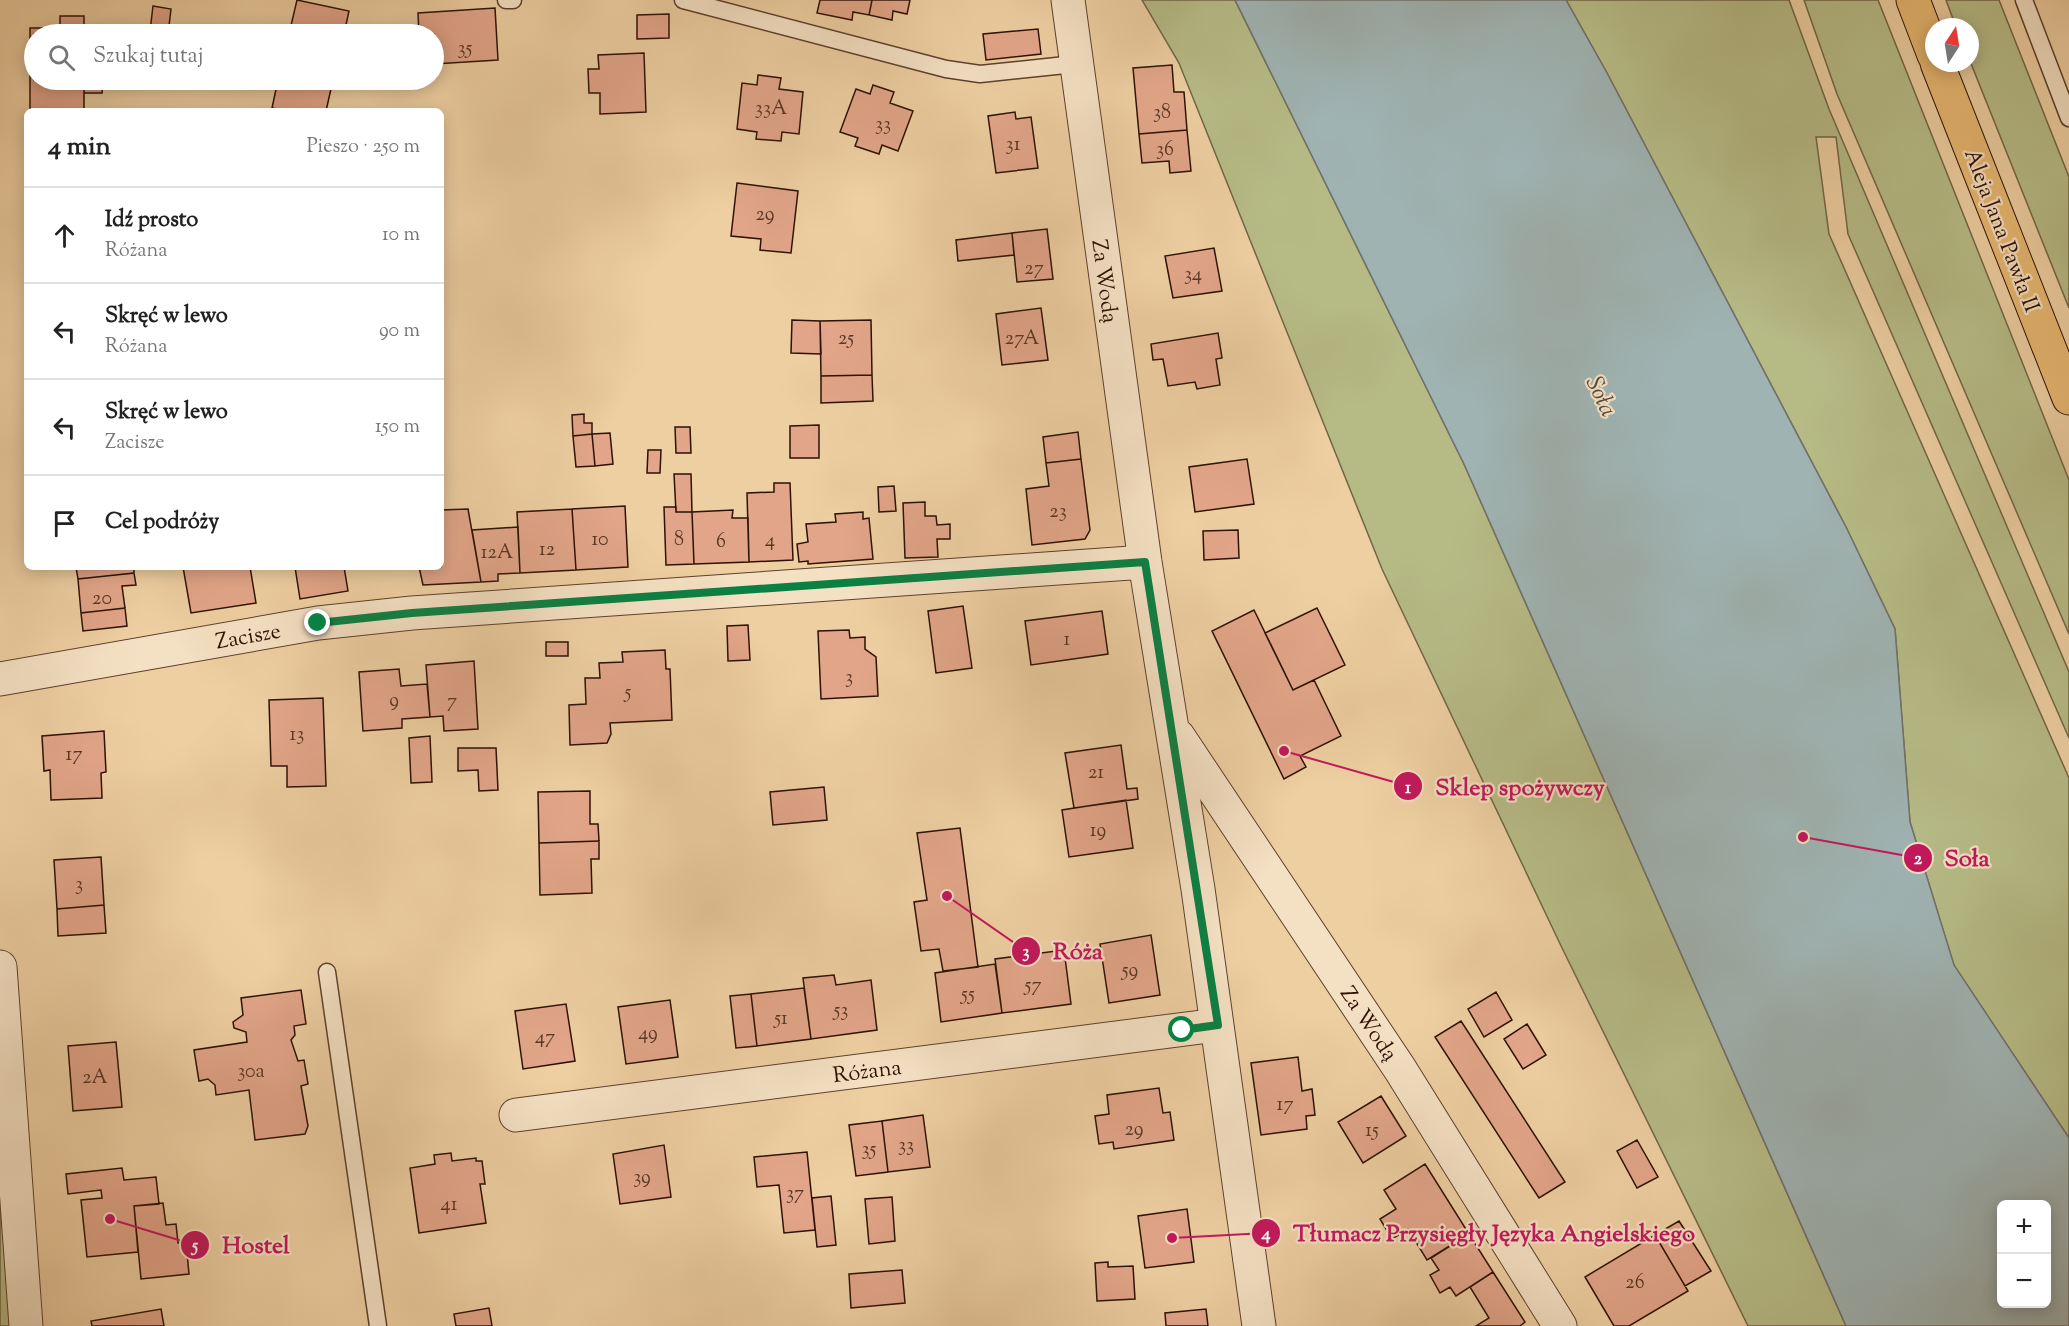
<!DOCTYPE html>
<html lang="pl">
<meta charset="utf-8">
<style>
:root{--surface:#fff;--page:#f6f6f6;--text:#222;--muted:#767676;--line:#e0e0e0}
body{margin:0;font-family:"Sorts Mill Goudy",serif;background:var(--page);color:var(--text)}
.controls{position:absolute;right:18px;bottom:18px;display:grid;overflow:hidden;border-radius:9px;box-shadow:0 3px 15px #0003}
.controls button{width:54px;height:54px;display:grid;place-items:center;padding:0;border:0;border-bottom:2px solid var(--line);background:var(--surface);color:var(--text);font:30px sans-serif}
.compass{position:absolute;left:1925px;top:18px;width:54px;height:54px;border-radius:50%;background:var(--surface);box-shadow:0 3px 15px #0003;rotate:12deg}
.stop{position:absolute;width:18px;height:18px;margin:-14px;border:4px solid #0b8043;border-radius:50%;background:#fff}
.stop.end{background:#0b8043;border-color:#fff;box-shadow:0 2px 6px #0008}
.list{margin:0;padding:0;list-style:none}
h2{display:flex;justify-content:space-between;align-items:center;height:78px;margin:0;padding:0 24px;font-size:26px}
h2 small{font-size:20px;font-weight:400;color:var(--muted)}
.list li{display:grid;grid-template-columns:39px 1fr auto;gap:18px;align-items:center;box-sizing:border-box;height:96px;padding:0 24px;border-top:2px solid var(--line)}
.list b{display:block;font-size:22px;white-space:nowrap}
.list p{margin:0;font-size:20px;white-space:nowrap;color:var(--muted)}
.list em{font-size:20px;font-style:normal;color:var(--muted)}
.icon{flex:none;width:33px;height:33px;fill:none;stroke:currentColor;stroke-width:2;stroke-linecap:round;stroke-linejoin:round}
.map{position:relative;flex:none;width:2069px;height:1326px;overflow:hidden}
.search{position:absolute;background:var(--surface);box-shadow:0 3px 15px #0003;left:24px;top:24px;width:420px;height:66px;display:flex;align-items:center;gap:15px;box-sizing:border-box;padding:0 21px;border-radius:33px;color:var(--muted);font-size:22px}
.panel{position:absolute;background:var(--surface);box-shadow:0 3px 15px #0003;left:24px;top:108px;width:420px;height:462px;border-radius:9px}
.map>svg:first-child{display:block}
.green{fill:#b6bb86;stroke:#726645;stroke-width:1.5}
.water{fill:#9fb3b2;stroke:#71726c;stroke-width:1.5;fill-rule:evenodd}
.building{fill:#e2a589;stroke:#2d1104;stroke-width:1.5}
.lines{fill:none;stroke-linecap:round;stroke-linejoin:round}
.service-casing{stroke:#5d402c;stroke-width:19}
.minor-casing{stroke:#5d402c;stroke-width:35}
.primary-casing{stroke:#2d1104;stroke-width:35}
.service{stroke:#f4e0c3;stroke-width:16}
.minor{stroke:#f4e0c3;stroke-width:33}
.primary{stroke:#e7b871;stroke-width:33}
.route{stroke:#0b8043;stroke-width:8}
.labels{text-anchor:middle;stroke-width:4.5;stroke-linejoin:round;paint-order:stroke}
.number-label{font-size:20px;fill:#5a3625}
.street-label{font-size:22px;fill:#2d1104;stroke:#f4e0c3}
.water-label{font-size:24px;font-style:italic;fill:#554a41;stroke:#f4e0c3}
.leader{fill:none;stroke:#c2185b;stroke-width:2}
.callout-dot{fill:#c2185b;stroke:#f4e0c3;stroke-width:2}
.mark-label{font-size:18px;text-anchor:middle;font-weight:bold;fill:#fff}
.callout-label{font-size:24px;text-anchor:middle;font-weight:bold;fill:#c2185b;stroke:#f4e0c3;stroke-width:4.5;stroke-linejoin:round;paint-order:stroke}
</style>
<div class="map">
<svg width="2069" height="1326" viewBox="0 0 2069 1326">
<rect width="100%" height="100%" fill="#eecfa2"/>
<filter id="stains"><feTurbulence type="fractalNoise" baseFrequency=".00333" numOctaves="4"/><feColorMatrix values="0 0 0 0 .2 0 0 0 0 .09 0 0 0 0 .02 0 0 0 .5 -.17"/></filter>
<radialGradient id="worn" r=".72"><stop offset=".6" stop-color="#630" stop-opacity="0"/><stop offset="1" stop-color="#630" stop-opacity=".3"/></radialGradient>
<path class="green" d="M1142 0H1235L1464 464 1846 1326H1748L1563 950 1382 569 1179 63Z
M1566 0H1789L1829 109 2069 672V738L1848 234 1836 137H1816L1829 234 2069 778V1138L1954 966 1910 822 1895 629 1846 527 1607 73Z
M1804 0H1878L2069 480V634L1837 94Z
M1946 0H1999L2069 177V308L1970 61V27H1956Z
M0 1002 21 1326H0Z"/>
<path class="water" d="M1235 0H1566L1607 73 1846 527 1895 629 1910 822 1954 965 2069 1138V1326H1846L1464 464ZM2002 1204H2046V1304H2002Z"/>
<path class="building" d="M297 0 349 11 344 34H289Z
M820 0H872L869 15 853 12 852 20 817 13Z
M872 0H910L907 14 893 11 892 20 869 15Z
M153 6 171 9 168 34 150 31Z
M495 8 498 60 434 64V34H419L418 13Z
M669 14V38L637 39V15Z
M60 16H84V34H34V50H30V28H60Z
M1038 29 1041 54 986 60 983 34Z
M30 50H34V80H84V110H30Z
M644 53 646 112 600 114V93H589L588 69H599L598 55Z
M1172 65 1174 92H1184L1187 130 1139 134 1133 68Z
M758 75 781 78 779 89 803 92 799 134 782 132 781 141 756 139 757 132 737 129 742 83 757 85Z
M84 80H103L102 93H84Z
M278 80H333L326 111H287L272 108Z
M873 85 894 92 890 103 913 111 898 151 882 145 879 154 855 146 858 138 840 132 856 89 870 94Z
M1015 112 1016 119 1031 117 1038 168 996 173 988 116Z
M1187 130 1191 171 1170 173 1169 161 1142 163 1139 134Z
M737 183 798 191 791 253 760 250 761 239 731 236Z
M1047 229 1053 279 1017 282 1012 233Z
M1012 233 1014 255 958 261 956 240Z
M1214 248 1222 291 1173 298 1165 256Z
M1041 308 1048 360 1002 365 996 314Z
M792 320 820 321 821 354 791 353Z
M871 320 872 375 821 376 820 321Z
M1218 333 1222 358 1216 359 1220 385 1197 389 1195 382 1168 386 1163 359 1153 360 1151 344Z
M872 375 873 401 821 403V376Z
M584 414V423H592V434L573 436 572 415Z
M819 425V458H790V426Z
M675 427H690L691 453H676Z
M1078 432 1081 459 1046 463 1043 437Z
M610 433 613 464 595 466 592 434Z
M592 434 595 466 576 467 573 436Z
M648 450H661L660 473H647Z
M1081 459 1090 530 1085 539 1032 545 1026 489 1049 486 1046 463Z
M1247 459 1254 504 1195 512 1189 467Z
M674 474H691L692 512H676Z
M774 483H790L793 560 749 562 747 493 774 492Z
M894 486 896 511 879 512 878 487Z
M925 502V516H936L937 525 950 524V539H937L938 557 905 558 903 503Z
M625 506 628 567 576 570 572 509Z
M664 507H676V512H692L694 564 666 565Z
M468 509 481 582 423 585 419 567H441V510Z
M572 509 576 570 520 573 517 512Z
M733 510 732 518H748L749 562 694 564 692 512Z
M863 512V519L869 518 873 559 808 564V561L799 562 797 544 808 542 806 524 836 522 835 514Z
M518 527 520 573 498 574V581L481 582 472 530Z
M1238 530 1239 558 1204 560 1203 531Z
M76 567H134V573L78 579Z
M183 567H250L256 603 191 613Z
M295 567H344L348 591 300 599Z
M134 573 136 585 122 586 125 608 81 613 78 579Z
M963 606 972 668 936 673 928 611Z
M125 608 127 626 83 631 81 613Z
M1317 608 1345 665 1293 690 1265 633Z
M1254 610 1293 690 1314 680 1341 736 1300 756 1306 767 1284 779 1212 631Z
M1102 611 1108 654 1031 665 1025 621Z
M748 625 750 660 728 661 727 626Z
M849 630 850 638 865 637V649L876 657 878 696 821 699 818 631Z
M546 642H568V656H546Z
M665 650 666 669H670L672 720 610 723 611 734 607 743 570 745 569 705 586 704 585 678H600L599 663 623 662 622 652Z
M474 661 478 729 444 731 443 716 430 717 426 665Z
M399 669 401 686 427 684 430 717 402 719V728L363 731 359 672Z
M323 698 326 786 287 787V766H271L269 700Z
M104 731 106 772 101 773 102 798 51 800 50 770 44 771 42 736Z
M430 736 432 782 411 783 409 738Z
M1121 745 1127 789 1137 788 1138 799 1074 808 1065 753Z
M458 748H496L498 790 479 791 478 770 458 771Z
M824 787 827 820 773 825 770 792Z
M590 791V824H598L599 841 539 843 538 792Z
M1126 800 1133 848 1069 857 1062 810Z
M960 828 978 967 943 971 939 949 921 951 914 902 927 900 917 833Z
M599 841V859H591L592 893 540 895 539 843Z
M101 857 104 905 57 909 54 860Z
M104 905 106 933 58 936 57 909Z
M1151 935 1160 995 1109 1003 1100 944Z
M1064 950 1071 1004 1002 1013 995 959Z
M995 964 1002 1013 941 1022 935 973Z
M834 975 836 985 871 980 877 1030 811 1039 803 978Z
M804 988 811 1039 757 1046 751 994Z
M301 990 306 1024 294 1026 295 1035 291 1040 298 1061 304 1060 308 1084 301 1086 308 1126 305 1134 255 1140 249 1090 216 1095 215 1085 208 1079 199 1081 194 1050 247 1042 246 1032 234 1028 233 1022 243 1015 241 998Z
M1496 992 1512 1020 1484 1037 1468 1009Z
M751 994 757 1046 736 1048 730 996Z
M670 1000 678 1057 626 1064 618 1007Z
M566 1004 575 1061 523 1069 515 1011Z
M1461 1021 1565 1182 1539 1198 1435 1037Z
M1527 1024 1546 1055 1523 1069 1504 1039Z
M116 1042 122 1107 73 1111 68 1046Z
M1298 1057 1302 1091 1312 1089 1315 1115 1306 1116 1307 1129 1261 1135 1251 1063Z
M1159 1088 1163 1113 1170 1112 1174 1140 1114 1149 1113 1142 1099 1144 1095 1116 1109 1114 1107 1095Z
M1381 1096 1406 1136 1363 1163 1338 1122Z
M923 1115 930 1167 888 1172 882 1121Z
M882 1121 888 1172 856 1176 849 1125Z
M1637 1140 1658 1177 1637 1188 1617 1151Z
M664 1145 671 1197 620 1204 613 1154Z
M807 1152 815 1230 784 1233 779 1185 757 1187 754 1157Z
M451 1153 452 1161 476 1158V1161H482L485 1184H480L486 1223 419 1233 410 1168 435 1164 434 1155Z
M1425 1164 1469 1234 1427 1260 1408 1229 1392 1239 1380 1219 1396 1209 1384 1190Z
M122 1168 124 1180 156 1177 159 1204 134 1206 138 1252 87 1257 81 1200 102 1198 101 1190 68 1194 66 1174Z
M831 1196 836 1245 817 1247 812 1198Z
M892 1197 895 1241 869 1244 865 1199Z
M163 1203 166 1225 176 1224 178 1243 186 1242 189 1274 141 1279 134 1206Z
M1187 1209 1194 1262 1145 1268 1138 1216Z
M1679 1221 1711 1271 1685 1286 1655 1235Z
M1469 1234 1493 1272 1456 1296 1450 1287 1440 1293 1430 1275 1439 1270 1431 1258Z
M1655 1235 1688 1291 1629 1326H1614L1585 1277Z
M1108 1262V1267L1133 1266 1135 1299 1097 1301 1095 1263Z
M902 1270 905 1303 851 1308 849 1274Z
M1493 1272 1525 1322 1520 1326H1476L1489 1318 1470 1287Z
M489 1308 492 1326H456L454 1314Z
M161 1309 164 1326H92L91 1321Z
M1206 1309 1208 1326H1166L1165 1313Z"/>
<g class="lines">
<g class="service-casing">
<path id="service" d="M506 0H513
M683 0 946 69 980 74 1075 64
M2024 0 2069 118
M327 972 378 1326"/>
</g>
<g class="minor-casing">
<path id="minor" d="M1068 0 1145 562 1198 889 1259 1326
M0 679 318 623 412 613 1145 562
M1178 736 1400 1069 1560 1326
M0 967 26 1326
M516 1115 1217 1025"/>
</g>
<g class="primary-casing">
<path id="primary" d="M1913 0 1934 55
M1937 63 2069 398"/>
</g>
<use href="#service" class="service"/>
<use href="#minor" class="minor"/>
<use href="#primary" class="primary"/>
</g>
<g class="lines">
<path class="route" d="M318 623 412 613 1145 562 1218 1025 1182 1030"/>
</g>
<g class="labels">
<g class="number-label">
<text x="465" y="54">35</text>
<text x="771" y="114">33A</text>
<text x="1162" y="118">38</text>
<text x="883" y="130">33</text>
<text x="1013" y="150">31</text>
<text x="1165" y="155">36</text>
<text x="765" y="220">29</text>
<text x="1034" y="274">27</text>
<text x="1193" y="280">34</text>
<text x="846" y="344">25</text>
<text x="1022" y="344">27A</text>
<text x="1058" y="517">23</text>
<text x="600" y="545">10</text>
<text x="679" y="545">8</text>
<text x="770" y="546">4</text>
<text x="721" y="547">6</text>
<text x="547" y="555">12</text>
<text x="497" y="558">12A</text>
<text x="102" y="604">20</text>
<text x="1067" y="645">1</text>
<text x="849" y="683">3</text>
<text x="628" y="698">5</text>
<text x="394" y="706">9</text>
<text x="452" y="707">7</text>
<text x="297" y="740">13</text>
<text x="74" y="760">17</text>
<text x="1096" y="778">21</text>
<text x="1098" y="836">19</text>
<text x="79" y="890">3</text>
<text x="1130" y="976">59</text>
<text x="1033" y="991">57</text>
<text x="968" y="1000">55</text>
<text x="841" y="1016">53</text>
<text x="781" y="1024">51</text>
<text x="648" y="1039">49</text>
<text x="545" y="1043">47</text>
<text x="251" y="1077">30a</text>
<text x="95" y="1083">2A</text>
<text x="1285" y="1110">17</text>
<text x="1134" y="1135">29</text>
<text x="1372" y="1136">15</text>
<text x="906" y="1151">33</text>
<text x="869" y="1155">35</text>
<text x="642" y="1183">39</text>
<text x="795" y="1199">37</text>
<text x="449" y="1210">41</text>
<text x="1635" y="1288">26</text>
</g>
<g class="street-label">
<text transform="translate(2003 230) rotate(69)" y="8">Aleja Jana Pawła II</text>
<text transform="translate(1106 281) rotate(82)" y="8">Za Wodą</text>
<text transform="translate(248 635) rotate(-10)" y="8">Zacisze</text>
<text transform="translate(1370 1023) rotate(56)" y="8">Za Wodą</text>
<text transform="translate(867 1070) rotate(-7)" y="8">Różana</text>
</g>
<g class="water-label">
<text transform="translate(1602 396) rotate(65)" y="8">Soła</text>
</g>
</g>
<path class="leader" d="M1284 751L1408 786M1803 837L1918 858M947 896L1026 951M1172 1238L1266 1233M110 1219L195 1245"/>
<g class="callout-dot">
<circle cx="1284" cy="751" r="6"/>
<circle cx="1803" cy="837" r="6"/>
<circle cx="947" cy="896" r="6"/>
<circle cx="1172" cy="1238" r="6"/>
<circle cx="110" cy="1219" r="6"/>
<circle cx="1408" cy="786" r="15"/>
<circle cx="1918" cy="858" r="15"/>
<circle cx="1026" cy="951" r="15"/>
<circle cx="1266" cy="1233" r="15"/>
<circle cx="195" cy="1245" r="15"/>
</g>
<g class="mark-label">
<text x="1408" y="793">1</text>
<text x="1918" y="864">2</text>
<text x="1026" y="957">3</text>
<text x="1266" y="1239">4</text>
<text x="195" y="1251">5</text>
</g>
<g class="callout-label">
<text x="1520" y="795">Sklep spożywczy</text>
<text x="1967" y="866">Soła</text>
<text x="1078" y="959">Róża</text>
<text x="1494" y="1241">Tłumacz Przysięgły Języka Angielskiego</text>
<text x="256" y="1253">Hostel</text>
</g>
<rect width="100%" height="100%" filter="url(#stains)"/>
<rect width="100%" height="100%" fill="url(#worn)"/>
</svg>
<div class="controls">
<button>+</button>
<button>−</button>
</div>
<svg class="compass" viewBox="-18 -18 36 36"><path d="M0-13l5 13h-10z" fill="#e53935"/><path d="M0 13l5-13h-10z" fill="#767676"/></svg>
<div class="stop" style="left:1182px;top:1030px"></div>
<div class="stop end" style="left:318px;top:623px"></div>
<div class="search"><svg class="icon" aria-label="search" viewBox="0 0 24 24"><circle cx="10" cy="10" r="6"/><path d="M15 15l6 6"/></svg>Szukaj tutaj</div>
<section class="panel">
<h2>4 min<small>Pieszo · 250 m</small></h2>
<ul class="list">
<li><svg class="icon" aria-label="ahead" viewBox="0 0 24 24"><path d="M12 20V5M6 11l6-6 6 6"/></svg><div><b>Idź prosto</b><p>Różana</p></div><em>10 m</em></li>
<li><svg class="icon" aria-label="left" viewBox="0 0 24 24"><path d="M17 20v-9H6M10 6l-5 5 5 5"/></svg><div><b>Skręć w lewo</b><p>Różana</p></div><em>90 m</em></li>
<li><svg class="icon" aria-label="left" viewBox="0 0 24 24"><path d="M17 20v-9H6M10 6l-5 5 5 5"/></svg><div><b>Skręć w lewo</b><p>Zacisze</p></div><em>150 m</em></li>
<li><svg class="icon" aria-label="arrive" viewBox="0 0 24 24"><path d="M6 21V4h12l-3 4 3 4H6"/></svg><div><b>Cel podróży</b></div></li>
</ul>
</section>
</div>
